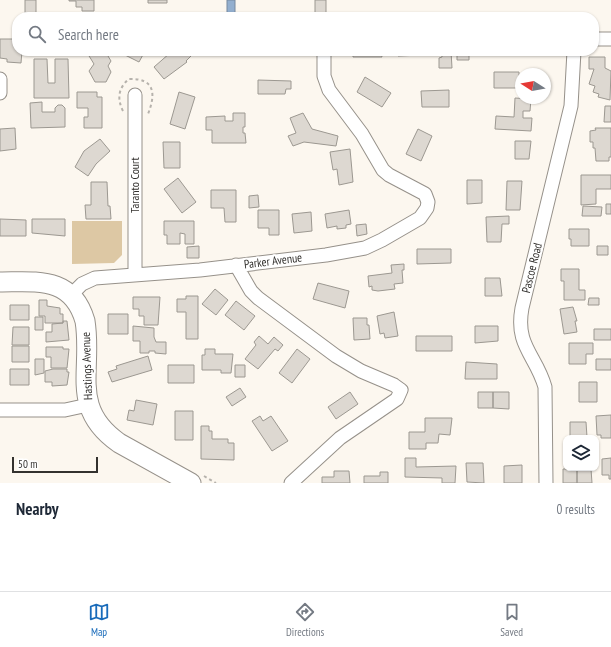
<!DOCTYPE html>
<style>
:root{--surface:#fff;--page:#f2f2f3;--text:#1f2937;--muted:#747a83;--line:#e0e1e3;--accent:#196bba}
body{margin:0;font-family:"PT Sans Narrow",sans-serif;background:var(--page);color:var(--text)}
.controls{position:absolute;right:12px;bottom:12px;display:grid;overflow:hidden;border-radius:8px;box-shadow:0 1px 3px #0004}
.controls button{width:36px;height:36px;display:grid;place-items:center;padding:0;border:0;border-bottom:1px solid var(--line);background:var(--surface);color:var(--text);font:20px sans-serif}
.compass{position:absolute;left:515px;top:68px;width:36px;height:36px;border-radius:50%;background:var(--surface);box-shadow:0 1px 3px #0004;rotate:281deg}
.scale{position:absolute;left:12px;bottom:10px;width:86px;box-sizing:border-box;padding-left:4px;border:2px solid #33312e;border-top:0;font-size:11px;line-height:14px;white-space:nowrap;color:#33312e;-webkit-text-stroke:3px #fff;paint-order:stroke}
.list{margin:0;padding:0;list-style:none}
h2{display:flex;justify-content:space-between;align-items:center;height:52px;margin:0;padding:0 16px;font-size:17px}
h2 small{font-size:13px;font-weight:400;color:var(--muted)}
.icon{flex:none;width:22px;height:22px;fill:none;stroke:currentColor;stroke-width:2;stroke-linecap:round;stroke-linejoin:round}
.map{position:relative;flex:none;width:611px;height:483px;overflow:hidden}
.search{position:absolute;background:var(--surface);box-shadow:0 1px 3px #0004;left:12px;right:12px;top:12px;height:44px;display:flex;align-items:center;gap:10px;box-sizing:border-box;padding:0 14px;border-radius:16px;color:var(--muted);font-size:15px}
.sheet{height:108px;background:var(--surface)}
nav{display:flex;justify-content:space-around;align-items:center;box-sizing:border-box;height:56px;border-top:1px solid var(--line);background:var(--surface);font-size:11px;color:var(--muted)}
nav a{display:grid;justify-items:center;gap:2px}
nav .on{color:var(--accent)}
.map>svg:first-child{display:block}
.green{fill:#ddc8a4}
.water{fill:#93afcf;stroke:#76899f}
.building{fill:#ddd8d1;stroke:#9c9891}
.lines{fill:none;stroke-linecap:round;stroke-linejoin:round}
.minor-casing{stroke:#96918a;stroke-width:15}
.secondary-casing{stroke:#96918a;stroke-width:21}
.path{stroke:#b6b2ac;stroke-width:2;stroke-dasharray:3 3;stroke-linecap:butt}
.minor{stroke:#fff;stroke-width:13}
.secondary{stroke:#fff;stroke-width:19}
.labels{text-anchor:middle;stroke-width:4;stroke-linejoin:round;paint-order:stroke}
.street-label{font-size:12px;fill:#33312e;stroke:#fff}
</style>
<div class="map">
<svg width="611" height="483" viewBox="0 0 611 483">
<rect width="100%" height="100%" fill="#fcf7ef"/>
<path class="green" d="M72 221H122V255L114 263 72 264Z"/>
<path class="water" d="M227 0H235V16L227 15Z"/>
<path class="building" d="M25 0H36V13H25Z
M69 0H94V11H82V7H76V1H69Z
M148 0H167V3H148Z
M315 0H326V17H315Z
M0 39H17V51H22L21 63 7 62V59L0 58Z
M86 51H105L111 61 108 66 111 72 106 82H95L89 71 94 64Z
M127 51H145L139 62 125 55Z
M169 51H188L192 55 186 61 187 62 164 79 154 67 170 53Z
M353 51H393V52L381 53 382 57H353Z
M398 51H422V55L398 56Z
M431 51H451L452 68H439V58L442 57V55H431Z
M457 51H469V60H457Z
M500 51H523L522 55Z
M589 57H605V68L611 71 610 100 598 97 599 94 593 92 595 86 589 84 594 69H589Z
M34 59H47L48 83H55V59H68L69 98H34Z
M494 72H519V88H494Z
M365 77 391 93 382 107 357 92Z
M258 80 291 81V89H286L285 94H258Z
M449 90V107H422L421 91Z
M77 92H97V97H102V128H84V117H88V108H77Z
M179 92 195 97 185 129 170 124Z
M515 98 531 99 530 111H523V118H532L531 131 495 129 496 116 514 117Z
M42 102V112H55V108L58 105H62L65 108V127L31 128 30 103Z
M605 106H611V122H604Z
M233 113H245V127H243V133H245L246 143H212V130H206V117L225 116V121H233Z
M303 113 312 129 338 136 336 146 304 142 293 146 288 136 296 133 290 118Z
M15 128 16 149 0 151V129Z
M595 128H611V157H609V161H596L595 148H593V142H590V131L596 130Z
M418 129 432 136 421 161 406 154Z
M100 139 110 151 96 164 88 176 75 167 84 151Z
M515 141H531L529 159H515Z
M163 142H180V168H164Z
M350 149 353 182 339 185 337 169 333 170 330 152Z
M581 175H611V189H596V204L581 205Z
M178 178 196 202 182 213 164 189Z
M467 180H482V203L467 204Z
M507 181H522L520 210H506Z
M91 182H107L108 206H110L111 219H86L85 205H91Z
M211 190H236V222H225L224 208H211Z
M258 195 259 207 249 208V196Z
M606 204H611V214H606Z
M583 206 602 207 601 216H582Z
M258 210H279V235H269V228H258Z
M349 210 351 224 346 225V228L337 229V226L327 228 325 214Z
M311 212 312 231 294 233 292 214Z
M509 216V224H502L501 242H487L486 217Z
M0 219 26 220V236H0Z
M32 219H65V236L32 233Z
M164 221H194V244H185V234L180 233V244H167V235H164Z
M366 224 367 234 357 236 356 225Z
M569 229H589V246H571V239H569Z
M199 246V258H187V247Z
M597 246H608V255H597Z
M417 249H451V263L417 264Z
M404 264V270H402L403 283 394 284 395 289 378 291 372 290V286L369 287 368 276 392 273 391 265Z
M561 269H579V290H585V300H564V281H561Z
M485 278H500L502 296H485Z
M318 283 349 291 345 308 313 299Z
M215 289 228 300 216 315 202 304Z
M186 296H198V339H186V312H177V299H186Z
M133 297H160L158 325H144V316H139V309H133Z
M589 298H599V305H588Z
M39 300H47V306L60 308V314H63V323H45V316H39Z
M236 301 255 316 244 330 225 315Z
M10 305H29V320H10Z
M573 307 577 321H575L577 332 564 334 560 309Z
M394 312 398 336 385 338 384 333 380 334 377 316Z
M108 314H128V334H108Z
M35 317H43V330H35Z
M353 318H367V325H369L370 339 354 340Z
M63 321H67L69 340 46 342V332H52V324L63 323Z
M133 326 154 328V337L156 342H166V354L155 353V351H149V353H140V341H133Z
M475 326H498V341L475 343Z
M13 327H29V345H12Z
M594 329H611V340H594Z
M259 336 268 344 274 337 283 345 278 351 275 349 258 369 245 359 256 345 254 342Z
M416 336H452V351H416Z
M569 343H593V354H586V364H569Z
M12 346H29V362H12Z
M46 347H63V349H69L67 368H51V357H46Z
M205 349H215V354H233L231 373H221V370H202V355H205Z
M297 349 310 359 292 383 279 373Z
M148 356 152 370 112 382 108 372 117 369 116 366Z
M35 359H44V373L35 375Z
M596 359H611V370H596Z
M466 362 497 364V379H465Z
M168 365H194V383H168Z
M235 365H245V377H235Z
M10 369H29V385H10Z
M53 369H67V372H69L67 385 52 386V382H45V371Z
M579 382H597V402H579Z
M240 388 246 397 232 406 226 397Z
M350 392 358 404 336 419 328 407Z
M478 392H493V408H478Z
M493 392H509V409L493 408Z
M136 400 157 404 153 425 127 420 129 410 134 411Z
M175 411H193V440H175Z
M611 415V438H601V435H597L596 416Z
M260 416 263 421 271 416 288 441 272 451 252 421Z
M425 418H452L450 435 439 434 438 443H426V449H409V432H425Z
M570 422H586L587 437H570Z
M201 426H209V431H212V439H228V443H234V460L201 459Z
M405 458H416V467L456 466 455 483H442V478L405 477Z
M611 458V479H609V475H602V459Z
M466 463H483L484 483 467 482Z
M522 465V483H504V466Z
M563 469H577V483H563Z
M577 469H591L592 483H577Z
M334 471H349L350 483H322V477H334Z
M380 472H388V483H364V476H380Z"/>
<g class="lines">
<g class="minor-casing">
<path id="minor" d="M594 39H611
M0 93V79
M135 95V275
M236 265 251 291 258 298 336 356 361 371 394 385 401 390 397 399 340 438 291 483
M71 295 82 284 95 278 200 270 326 255 365 248 382 240 420 218 427 208 428 202 425 194 389 175 383 170 362 134 329 90 324 76V51
M0 410H65L88 405
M546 483 545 387C536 355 515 346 522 308L571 106 574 51"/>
</g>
<g class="secondary-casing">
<path id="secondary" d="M0 282C37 282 72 276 85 321 93 370 69 408 119 443L191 483"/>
</g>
<path class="path" d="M123 111C117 99 118 88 129 79 155 78 156 94 148 114
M204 476 216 483"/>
<use href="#minor" class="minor"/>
<use href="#secondary" class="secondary"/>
</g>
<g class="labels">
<g class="street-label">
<text transform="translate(135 185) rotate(-90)" y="4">Taranto Court</text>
<text transform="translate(273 261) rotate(-7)" y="4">Parker Avenue</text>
<text transform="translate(532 268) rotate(-76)" y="4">Pascoe Road</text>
<text transform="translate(87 366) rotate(-92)" y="4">Hastings Avenue</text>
</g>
</g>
</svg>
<div class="controls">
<button><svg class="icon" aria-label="layers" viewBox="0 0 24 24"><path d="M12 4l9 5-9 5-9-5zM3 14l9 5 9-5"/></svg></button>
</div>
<svg class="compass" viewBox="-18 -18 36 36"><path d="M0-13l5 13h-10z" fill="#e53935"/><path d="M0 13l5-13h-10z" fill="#747a83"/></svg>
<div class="scale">50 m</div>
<div class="search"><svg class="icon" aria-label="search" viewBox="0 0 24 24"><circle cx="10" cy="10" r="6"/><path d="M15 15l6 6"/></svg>Search here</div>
</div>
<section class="sheet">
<h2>Nearby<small>0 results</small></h2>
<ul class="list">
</ul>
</section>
<nav>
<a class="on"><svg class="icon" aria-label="map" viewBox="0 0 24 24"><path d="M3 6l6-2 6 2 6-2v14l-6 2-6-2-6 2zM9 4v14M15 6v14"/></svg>Map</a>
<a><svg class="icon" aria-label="directions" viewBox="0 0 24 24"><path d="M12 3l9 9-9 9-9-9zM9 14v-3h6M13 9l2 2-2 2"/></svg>Directions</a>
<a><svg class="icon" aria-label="saved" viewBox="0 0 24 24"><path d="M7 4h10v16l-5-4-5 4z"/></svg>Saved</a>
</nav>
